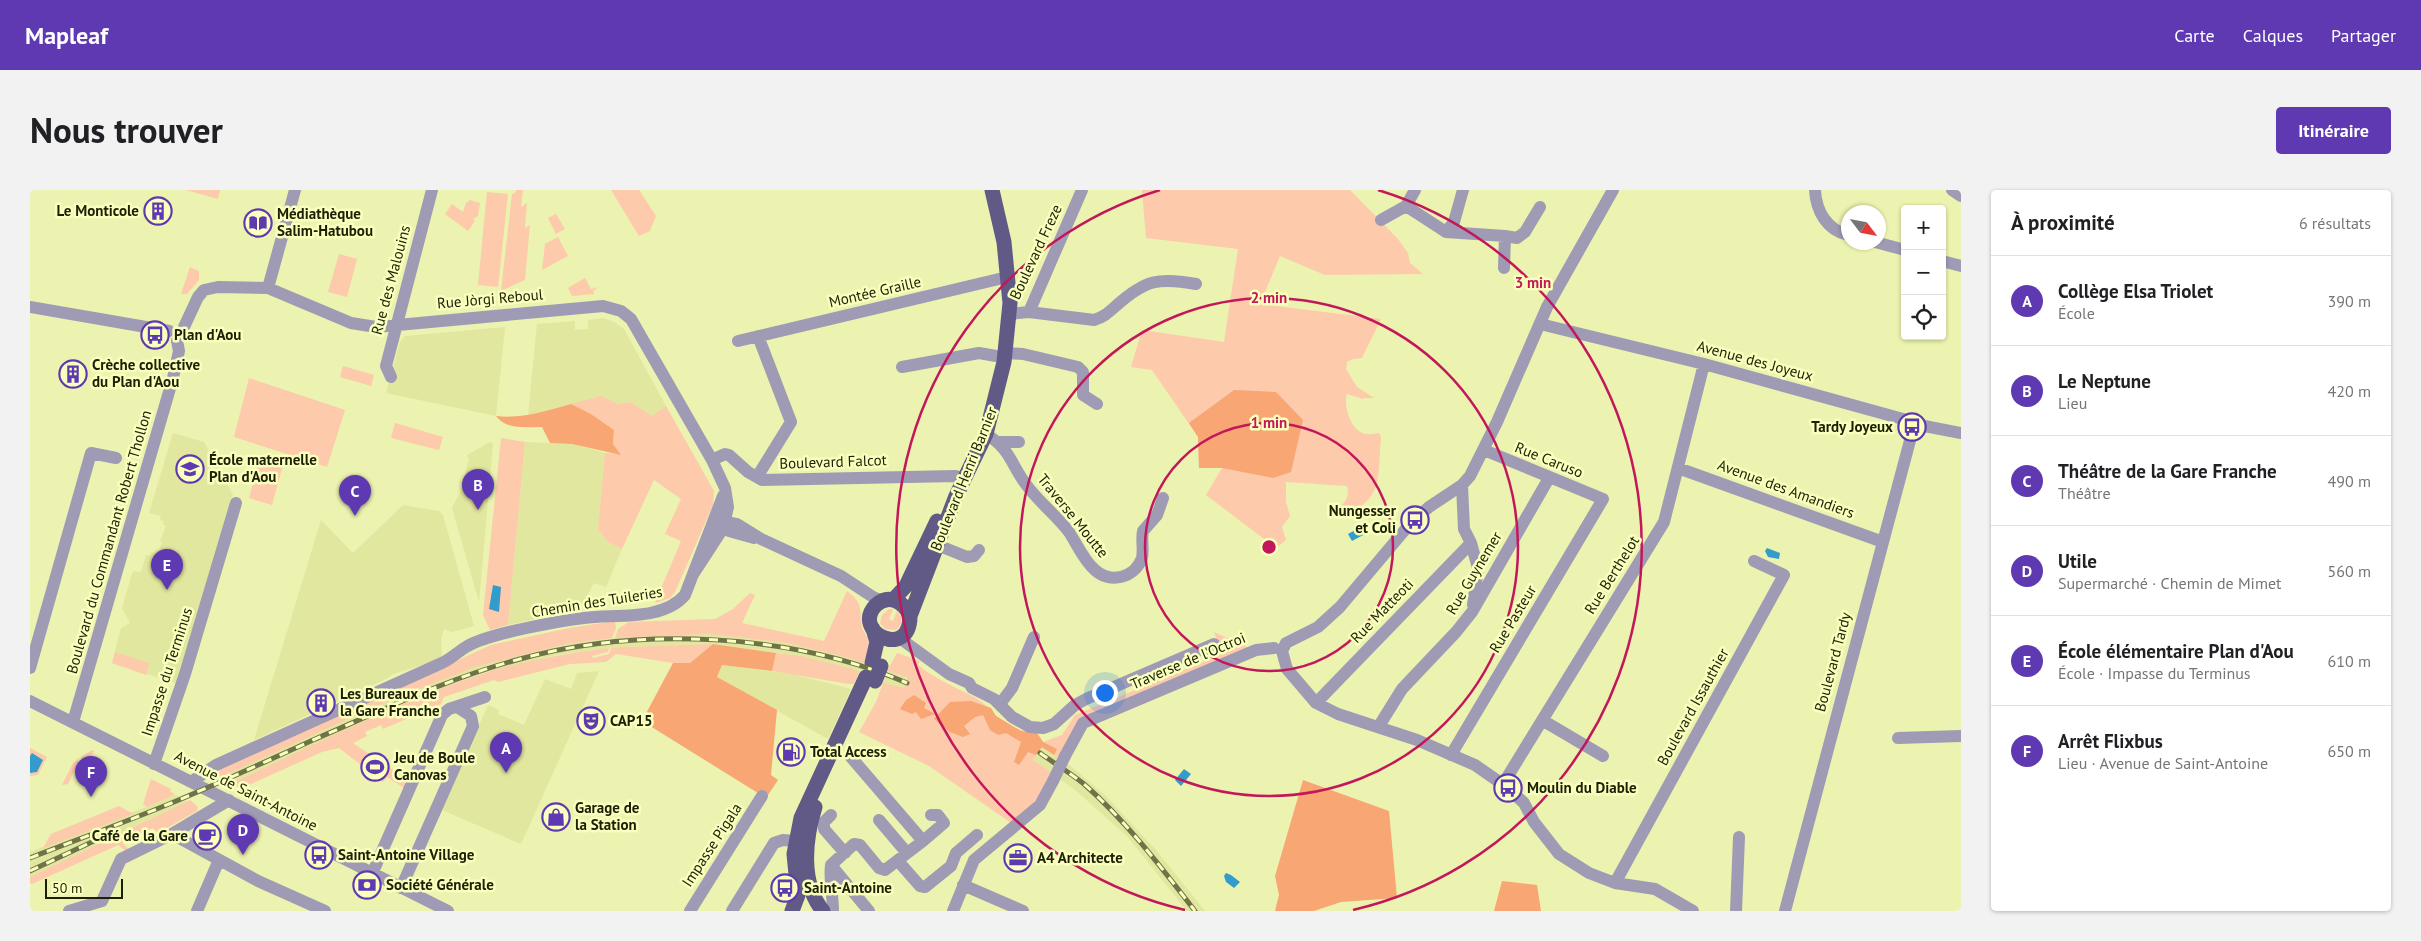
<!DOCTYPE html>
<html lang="fr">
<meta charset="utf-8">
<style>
:root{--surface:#fff;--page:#f2f2f2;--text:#202124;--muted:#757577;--line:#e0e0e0;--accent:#5f39b1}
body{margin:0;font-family:"PT Sans",sans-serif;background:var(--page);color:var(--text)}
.controls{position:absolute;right:15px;top:15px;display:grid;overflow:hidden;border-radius:5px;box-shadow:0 1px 4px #0004}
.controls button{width:45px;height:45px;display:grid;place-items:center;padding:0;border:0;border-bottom:1px solid var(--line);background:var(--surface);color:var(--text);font:25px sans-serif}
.compass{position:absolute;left:1811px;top:15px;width:45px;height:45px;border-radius:50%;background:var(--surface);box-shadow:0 1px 4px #0004;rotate:122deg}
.scale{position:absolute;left:15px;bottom:12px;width:78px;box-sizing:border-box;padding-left:5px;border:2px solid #1e1f05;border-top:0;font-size:14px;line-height:18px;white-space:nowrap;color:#1e1f05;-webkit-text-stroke:4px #f9ffbc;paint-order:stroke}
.you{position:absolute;left:1074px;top:502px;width:18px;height:18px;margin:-12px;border:4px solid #fff;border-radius:50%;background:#1a73e8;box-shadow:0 0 0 8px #1a73e833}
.badge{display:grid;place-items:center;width:32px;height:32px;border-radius:50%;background:var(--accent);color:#fff;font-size:16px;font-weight:700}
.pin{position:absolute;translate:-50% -41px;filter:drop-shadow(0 1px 2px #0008)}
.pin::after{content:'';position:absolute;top:26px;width:18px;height:15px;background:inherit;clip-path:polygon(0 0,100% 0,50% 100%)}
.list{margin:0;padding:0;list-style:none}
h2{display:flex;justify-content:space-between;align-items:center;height:65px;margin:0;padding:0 20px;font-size:21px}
h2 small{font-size:16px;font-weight:400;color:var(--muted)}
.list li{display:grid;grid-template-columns:32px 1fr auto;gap:15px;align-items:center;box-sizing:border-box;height:90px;padding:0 20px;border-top:1px solid var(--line)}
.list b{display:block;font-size:19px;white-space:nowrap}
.list p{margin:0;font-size:16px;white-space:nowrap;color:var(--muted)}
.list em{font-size:16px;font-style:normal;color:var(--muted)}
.icon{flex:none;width:28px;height:28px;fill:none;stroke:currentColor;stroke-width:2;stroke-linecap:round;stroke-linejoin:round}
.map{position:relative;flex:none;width:1931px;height:721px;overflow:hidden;border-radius:5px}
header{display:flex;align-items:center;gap:30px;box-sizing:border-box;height:70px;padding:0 25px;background:var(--accent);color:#fff}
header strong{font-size:24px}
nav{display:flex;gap:28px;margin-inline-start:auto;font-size:18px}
.intro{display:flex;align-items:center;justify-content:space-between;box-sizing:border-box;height:120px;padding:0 30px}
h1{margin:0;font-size:35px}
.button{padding:12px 22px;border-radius:5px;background:var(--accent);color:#fff;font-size:18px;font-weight:700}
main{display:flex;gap:30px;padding:0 30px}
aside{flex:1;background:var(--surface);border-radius:5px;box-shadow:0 1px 4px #0004}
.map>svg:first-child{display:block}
.built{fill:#e1e79e}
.green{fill:#fdcaac}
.forest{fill:#f7a674}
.water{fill:#339cca}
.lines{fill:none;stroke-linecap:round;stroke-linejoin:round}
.minor{stroke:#9f9bb5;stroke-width:12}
.major{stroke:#615986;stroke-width:15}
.rail-casing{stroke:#707349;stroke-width:5}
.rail{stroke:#f9ffbc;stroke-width:3;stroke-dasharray:9;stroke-linecap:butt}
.minor-bridge{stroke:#9f9bb5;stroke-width:12}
.major-bridge{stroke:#615986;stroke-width:15}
.ring{fill:none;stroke:#c2185b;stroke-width:2.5}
.labels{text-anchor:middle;stroke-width:5;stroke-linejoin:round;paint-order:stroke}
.poi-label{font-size:15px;font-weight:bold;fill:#1e1f05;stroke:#f9ffbc;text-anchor:start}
.street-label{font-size:15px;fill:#1e1f05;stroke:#f9ffbc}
.centre{fill:#c2185b;stroke:#f9ffbc;stroke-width:2.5}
.ring-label{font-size:15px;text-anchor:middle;font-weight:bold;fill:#c2185b;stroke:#f9ffbc;stroke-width:5;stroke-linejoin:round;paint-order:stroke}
</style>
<header>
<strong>Mapleaf</strong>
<nav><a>Carte</a><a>Calques</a><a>Partager</a></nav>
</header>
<div class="intro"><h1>Nous trouver</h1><a class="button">Itinéraire</a></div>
<main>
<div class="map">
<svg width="1931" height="721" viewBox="0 0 1931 721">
<rect width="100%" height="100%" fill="#ecf2af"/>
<path class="built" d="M574 128 586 133 594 139 636 216 622 227 600 212 498 226 507 134 545 131V140L558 139V130Z
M475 137 466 226 356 203 370 152 375 146Z
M143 243 174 252 203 305 163 445 146 493 82 473 91 438 100 433 92 418 103 381 111 382 116 365 120 366 121 362 125 363 126 360H129L132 352 130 351 136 336 133 334 134 331 130 330 131 326 119 323Z
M460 252 463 253 449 412 422 318 431 300 439 269 437 265Z
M495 252 542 254 575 263 568 339 578 352 592 359 576 397 564 393 550 419 478 435Z
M373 315 409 321 413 325 444 436 422 442 414 439 411 448 412 469 363 484 358 488 224 550 291 330 323 363Z
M679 444 757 453 827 470 879 487 874 499 826 489 829 483 771 466 683 454 591 457 526 465 447 485 374 514 201 593 192 586 342 518 445 477 536 454 601 446Z
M692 475 762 484 821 499 798 549 687 487Z
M569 481 491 654 412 620 458 515 469 520 468 524 494 535 515 489 541 499 547 483Z
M1011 557 1042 577 1077 607 1126 660 1175 721H1157L1097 646 1044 599 1003 570Z
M147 605 157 612 0 687V662Z"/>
<path class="green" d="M156 0H190L188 9Z
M486 0H493L491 17 497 13 495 38 500 35 495 90 471 101 482 4 485 3Z
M581 0H609L626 26 620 41 609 46Z
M1112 0H1320L1368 49 1378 63 1380 73 1393 84 1295 85 1250 66 1230 114 1351 129 1332 168 1323 169 1317 172 1316 179 1327 197 1344 208H1334L1333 209 1317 204C1313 216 1321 242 1336 244 1340 245 1345 243 1349 243L1351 247C1347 292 1355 309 1308 328L1302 323C1312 316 1321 309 1317 296L1256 292V312L1260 326 1252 337 1256 350 1246 358 1176 305 1192 278H1169L1168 247 1122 180 1101 177 1112 140 1194 152 1208 59 1116 48Z
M457 2 478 4 468 97 448 95Z
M440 10 450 13 448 26 443 29 445 31 438 41 415 24 422 14 433 22 436 13Z
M526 24 535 39 526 44 518 28Z
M528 47 538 66 512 80 515 54Z
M309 64 327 69 317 107 298 102Z
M160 77 169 81V90L157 104H151Z
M555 88 561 99 569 97 563 101 564 104 542 106 538 98Z
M313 176 344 185 341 196 310 187Z
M219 188 315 220 297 277 204 247Z
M572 206 587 214 600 212 622 226 636 216 684 301 683 315 645 402 640 408 625 413 651 351 635 344 651 309 624 290 592 359 578 352 568 339 575 263 590 264 583 254 584 240 561 224 541 214Z
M365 233 413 247 409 260 361 248Z
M471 248 495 252 478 435 460 440 453 425Z
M231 264 254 271 242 315 219 308Z
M817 401C837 416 827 422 833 440 836 446 841 451 840 459 839 464 836 469 833 473L827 470 757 453 679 444 585 448 588 439 599 432 685 429 703 419 720 403 725 405 712 433 794 451Z
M859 419H863L859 429 863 431 867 421 871 427V434L866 440 855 439 850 433 852 425Z
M585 431 586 438 582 448 536 454 445 477 342 518 191 587 187 585 191 578 461 455 539 438Z
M1184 442 1221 459 1051 531 1032 570 1011 557 1003 570 1025 585 1020 595 984 635 899 576 829 542 846 512 853 493 874 498 878 487 857 481 867 463 890 471 888 475C905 489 923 496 942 506 952 511 958 517 965 525 975 537 994 541 1007 543L1013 552 1032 545 1045 525 1192 464Z
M683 454 660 473H643L586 464 576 472 540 474 468 492 464 490 414 507 411 514 353 539 351 535 335 542 337 546 323 553 378 590 374 598 357 587 353 592 309 558 292 562 212 598 199 594C281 557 361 515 446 486 489 471 534 464 579 458L578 462 562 466 563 468 579 464 581 458 591 457Z
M85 462 119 473 116 485 82 473Z
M746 463 771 466 826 480 829 482 824 494H819L742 481Z
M0 558 17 567 8 585 0 586Z
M62 560 64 561 56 578 51 567Z
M48 569V574L38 594 32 595 43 573Z
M121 589 141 599 140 601 145 605 117 617 113 614Z
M160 610 168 617 167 621 128 643 123 638 92 653 99 659 96 661 88 655 2 694 0 693V687Z
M89 616 103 624 13 658 21 644Z"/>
<path class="forest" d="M1204 200 1246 202 1273 230 1261 282 1243 288 1192 278H1169L1168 247 1159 233Z
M541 214 561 224 584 240 583 254 591 265 542 254 520 253 512 237C496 237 476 240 466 226 492 229 516 221 541 214Z
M683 454 746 463 742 481 692 475 687 487 747 520 741 585 748 590 736 608 612 531 643 473H660Z
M884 505 896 513 894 518 905 524 891 529 886 522 882 524 870 519 876 510Z
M941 511 961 518 966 526 991 541 1007 543 1013 552 1027 559 1024 565 1012 557 1006 565 998 562 989 575 984 572 991 552 976 543 968 545 960 540 953 525 945 527 934 536 940 544 933 547 920 542 904 529 920 512Z
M1273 590 1359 621 1367 708 1311 712 1284 721H1245L1249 705 1245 686Z
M1472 691 1507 695 1511 721H1464Z"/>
<path class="water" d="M1331 337 1335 344 1322 351 1318 344Z
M1737 358 1750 363 1749 369 1738 367 1735 361Z
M463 395 471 397 469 422 459 419Z
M2 563 13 570 7 582 0 583V566Z
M1154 579 1161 584 1151 596 1145 590Z
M1196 683 1201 685 1210 692 1204 698 1196 692 1194 686Z"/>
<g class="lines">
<path class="minor" d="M1583 0 1517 117 1467 232 1440 286 1432 295 1399 317 1379 335 1310 417 1288 437 1256 453 1252 461 1257 479 1286 513 1308 524 1387 550 1445 575 1478 598 1494 613 1504 632 1529 664 1559 683 1585 693 1625 699 1663 721
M1785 0C1786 21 1797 40 1818 45
M1922 0 1931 6
M1376 16 1416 42 1475 46 1474 78
M1351 30 1376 16 1385 0
M1416 42 1424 32 1433 0
M1475 46 1487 48 1495 42 1510 17
M1845 52 1875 60
M1912 71 1931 76
M238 98 265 0
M0 117 139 141
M999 122 1064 130C1074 127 1079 122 1087 115 1115 90 1129 87 1166 94
M979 124 999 122 1052 0
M1510 134 1674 174 1873 229 1879 233 1931 243
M154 137 168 107 174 100 188 97 238 98 321 133 346 137 573 116 591 121 601 129 682 270 695 298 698 317 695 330 690 343 664 383
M708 151 969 89
M976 163 993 164 1048 177 1053 182V205L1067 214
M872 177 949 163 966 166
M361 187 356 176 402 0
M956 244C983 261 980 275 998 297 1010 313 1027 326 1039 342 1047 354 1054 371 1065 380 1080 394 1105 388 1112 368 1114 359 1111 350 1113 341L1127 325 1133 308
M969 252H989
M682 270 695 264 699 265 718 282 732 290 926 286 934 289
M1648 278 1853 352
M727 287 761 232 728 146
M1432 295 1434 339 1441 353 1448 378 1443 415
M688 330 707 334 731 349 811 386 843 407 853 411
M687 333 699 341 724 348
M900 352 937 367 944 366 949 360
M871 447 875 452 919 484 939 493 942 498 964 509 982 527 1000 537 1013 538 1024 534 1045 515 1056 509 1184 454
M0 478 61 263 86 268
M0 511 418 721
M1286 513 1441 353
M970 514 982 498 1004 447
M1512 530 1573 566
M43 532 143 188 149 161 147 151
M1349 536 1372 499 1426 442 1442 422 1519 288
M1868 548 1931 546
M1421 565 1573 309 1454 260
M1035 566 1053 533 1226 460 1244 458
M124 574 155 484 206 313
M161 592 186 575 414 472C422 468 429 461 436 457 456 444 529 431 554 428 586 424 633 431 655 405L693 306
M1473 594 1634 332 1674 174
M801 625 794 632V639L815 663
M849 630 877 663
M142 644 228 691 295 721
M893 651 914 633 908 625H901
M868 671 890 696 895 697 921 676 926 663 947 645
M801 675 839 721
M342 684 412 525 419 519 455 507
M1585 693 1754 385 1724 371
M933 695 993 721
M371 698 443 536 441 526 427 517
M39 721 72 711 91 669 142 644 199 610
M167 721 189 670
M660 721 732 606
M702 721 744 653 753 650 765 651
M803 721C803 705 799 691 801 675L824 654 830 655 849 678 855 680 893 651 820 566
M923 721 944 670 1010 615 1023 591
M1706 721 1709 647
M1755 721 1882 243 1879 233"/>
<path class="major" d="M863 410 876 396 907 331
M880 426C874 412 859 403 846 415 820 442 880 471 880 426L926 306 956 244 974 172 980 113 974 52 962 0
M842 473 847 452 843 439
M785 617C775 649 770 693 793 721
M762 721 768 705 764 664 771 628 836 487"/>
<g class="rail-casing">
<path id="rail" d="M1010 563C1024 573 1040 583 1054 594 1096 631 1131 677 1165 721
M0 668C46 650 93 633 139 614 187 594 235 572 283 550 351 521 418 488 490 469 610 436 762 443 877 493
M0 681 66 650"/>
</g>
<use href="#rail" class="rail"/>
<path class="minor-bridge" d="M1023 591 1035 566"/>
<path class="major-bridge" d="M845 491 851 476"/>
</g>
<g class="ring">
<circle cx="1239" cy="357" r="124"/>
<circle cx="1239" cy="357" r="249"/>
<path d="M1155 720A373 373 0 0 1 1130 0M1348 0A373 373 0 0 1 1323 720"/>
</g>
<defs>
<g id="building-ring" transform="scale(1.4375)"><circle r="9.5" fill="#f9ffbc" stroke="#5f39b1" stroke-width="1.5"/><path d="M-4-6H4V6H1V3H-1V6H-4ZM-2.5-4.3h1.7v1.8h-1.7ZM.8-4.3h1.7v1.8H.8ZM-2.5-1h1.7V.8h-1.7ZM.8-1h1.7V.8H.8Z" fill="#5f39b1"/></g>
<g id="library-ring" transform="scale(1.4375)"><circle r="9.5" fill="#f9ffbc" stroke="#5f39b1" stroke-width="1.5"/><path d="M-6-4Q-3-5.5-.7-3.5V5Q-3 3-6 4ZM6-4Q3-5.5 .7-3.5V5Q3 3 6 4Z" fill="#5f39b1"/></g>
<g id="bus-ring" transform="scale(1.4375)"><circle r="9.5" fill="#f9ffbc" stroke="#5f39b1" stroke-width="1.5"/><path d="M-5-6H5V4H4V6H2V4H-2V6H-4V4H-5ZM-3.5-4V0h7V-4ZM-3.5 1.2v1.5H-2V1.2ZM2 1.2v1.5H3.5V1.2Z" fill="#5f39b1"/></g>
<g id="school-ring" transform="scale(1.4375)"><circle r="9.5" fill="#f9ffbc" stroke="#5f39b1" stroke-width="1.5"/><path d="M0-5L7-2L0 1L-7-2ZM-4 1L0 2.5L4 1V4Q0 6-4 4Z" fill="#5f39b1"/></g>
<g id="theatre-ring" transform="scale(1.4375)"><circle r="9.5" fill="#f9ffbc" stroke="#5f39b1" stroke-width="1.5"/><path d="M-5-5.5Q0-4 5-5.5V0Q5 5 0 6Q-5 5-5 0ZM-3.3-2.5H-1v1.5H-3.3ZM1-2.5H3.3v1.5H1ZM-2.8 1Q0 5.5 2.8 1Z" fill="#5f39b1"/></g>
<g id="fuel-ring" transform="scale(1.4375)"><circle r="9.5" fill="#f9ffbc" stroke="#5f39b1" stroke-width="1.5"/><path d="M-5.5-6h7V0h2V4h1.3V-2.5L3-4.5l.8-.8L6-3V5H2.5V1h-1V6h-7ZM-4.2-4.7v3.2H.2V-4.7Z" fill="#5f39b1"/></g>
<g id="stadium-ring" transform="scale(1.4375)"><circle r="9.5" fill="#f9ffbc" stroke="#5f39b1" stroke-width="1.5"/><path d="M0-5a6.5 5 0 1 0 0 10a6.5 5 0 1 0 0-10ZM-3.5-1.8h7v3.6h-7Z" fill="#5f39b1"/></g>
<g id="shop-ring" transform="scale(1.4375)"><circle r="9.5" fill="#f9ffbc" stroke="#5f39b1" stroke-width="1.5"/><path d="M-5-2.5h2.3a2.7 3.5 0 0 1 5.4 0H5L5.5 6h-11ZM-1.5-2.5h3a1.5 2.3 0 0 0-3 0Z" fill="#5f39b1"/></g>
<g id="cafe-ring" transform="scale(1.4375)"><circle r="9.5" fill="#f9ffbc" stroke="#5f39b1" stroke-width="1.5"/><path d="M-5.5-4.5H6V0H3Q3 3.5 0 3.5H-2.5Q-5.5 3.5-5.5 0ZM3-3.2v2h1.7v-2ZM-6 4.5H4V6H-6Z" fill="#5f39b1"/></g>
<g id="office-ring" transform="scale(1.4375)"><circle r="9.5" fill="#f9ffbc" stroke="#5f39b1" stroke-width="1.5"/><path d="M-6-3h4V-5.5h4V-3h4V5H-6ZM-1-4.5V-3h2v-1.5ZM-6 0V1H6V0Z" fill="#5f39b1"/></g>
<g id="bank-ring" transform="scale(1.4375)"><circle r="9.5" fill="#f9ffbc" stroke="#5f39b1" stroke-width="1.5"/><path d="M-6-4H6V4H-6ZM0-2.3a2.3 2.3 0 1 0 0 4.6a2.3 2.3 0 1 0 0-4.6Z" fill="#5f39b1"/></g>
</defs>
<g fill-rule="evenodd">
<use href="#building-ring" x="128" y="21"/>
<use href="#library-ring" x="228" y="33"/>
<use href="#bus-ring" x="125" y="145"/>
<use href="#building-ring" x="43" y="184"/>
<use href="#bus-ring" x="1882" y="237"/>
<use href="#school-ring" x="160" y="279"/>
<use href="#bus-ring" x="1385" y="330"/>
<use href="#building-ring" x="291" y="513"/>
<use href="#theatre-ring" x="561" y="531"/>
<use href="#fuel-ring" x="761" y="562"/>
<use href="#stadium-ring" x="345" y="577"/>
<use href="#bus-ring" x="1478" y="598"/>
<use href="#shop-ring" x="526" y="627"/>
<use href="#cafe-ring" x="177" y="646"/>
<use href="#bus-ring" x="289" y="665"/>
<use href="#office-ring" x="988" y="668"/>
<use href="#bank-ring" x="337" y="695"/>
<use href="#bus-ring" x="755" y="698"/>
</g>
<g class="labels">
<g class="poi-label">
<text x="109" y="26" text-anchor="end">Le Monticole</text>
<text x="247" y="29">Médiathèque<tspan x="247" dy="17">Salim-Hatubou</tspan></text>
<text x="144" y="150">Plan d'Aou</text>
<text x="62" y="180">Crèche collective<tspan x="62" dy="17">du Plan d'Aou</tspan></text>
<text x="1863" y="242" text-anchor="end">Tardy Joyeux</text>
<text x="179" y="275">École maternelle<tspan x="179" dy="17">Plan d'Aou</tspan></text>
<text x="1366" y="326" text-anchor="end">Nungesser<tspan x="1366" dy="17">et Coli</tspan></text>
<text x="310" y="509">Les Bureaux de<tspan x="310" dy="17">la Gare Franche</tspan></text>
<text x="580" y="536">CAP15</text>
<text x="780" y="567">Total Access</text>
<text x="364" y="573">Jeu de Boule<tspan x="364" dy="17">Canovas</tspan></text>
<text x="1497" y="603">Moulin du Diable</text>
<text x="545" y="623">Garage de<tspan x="545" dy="17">la Station</tspan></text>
<text x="158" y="651" text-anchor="end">Café de la Gare</text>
<text x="308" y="670">Saint-Antoine Village</text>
<text x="1007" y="673">A4 Architecte</text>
<text x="356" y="700">Société Générale</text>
<text x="774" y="703">Saint-Antoine</text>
</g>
<g class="street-label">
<text transform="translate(1006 62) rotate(-65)" y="5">Boulevard Freze</text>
<text transform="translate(361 90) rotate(-75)" y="5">Rue des Malouins</text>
<text transform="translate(845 102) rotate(-13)" y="5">Montée Graille</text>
<text transform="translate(460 109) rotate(-5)" y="5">Rue Jòrgi Reboul</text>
<text transform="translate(1725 171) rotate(15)" y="5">Avenue des Joyeux</text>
<text transform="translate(1519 270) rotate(22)" y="5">Rue Caruso</text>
<text transform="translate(803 272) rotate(-2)" y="5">Boulevard Falcot</text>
<text transform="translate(934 289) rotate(-68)" y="5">Boulevard Henri Barnier</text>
<text transform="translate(1756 299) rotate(20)" y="5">Avenue des Amandiers</text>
<text transform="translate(1043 326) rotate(51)" y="5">Traverse Moutte</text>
<text transform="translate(79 352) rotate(-74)" y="5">Boulevard du Commandant Robert Thollon</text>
<text transform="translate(1444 383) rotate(-59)" y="5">Rue Guynemer</text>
<text transform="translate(1582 385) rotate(-58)" y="5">Rue Berthelot</text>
<text transform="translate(567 412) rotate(-9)" y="5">Chemin des Tuileries</text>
<text transform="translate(1352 421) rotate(-46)" y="5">Rue Matteoti</text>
<text transform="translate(1483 429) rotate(-59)" y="5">Rue Pasteur</text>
<text transform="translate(1158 471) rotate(-23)" y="5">Traverse de l'Octroi</text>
<text transform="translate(1803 472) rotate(-75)" y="5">Boulevard Tardy</text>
<text transform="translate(137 482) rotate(-72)" y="5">Impasse du Terminus</text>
<text transform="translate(1663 517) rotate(-61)" y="5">Boulevard Issauthier</text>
<text transform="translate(216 601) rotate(27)" y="5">Avenue de Saint-Antoine</text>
<text transform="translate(682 655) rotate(-57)" y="5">Impasse Pigala</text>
</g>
</g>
<circle cx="1239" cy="357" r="8" class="centre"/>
<g class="ring-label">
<text x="1503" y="98">3 min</text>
<text x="1239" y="113">2 min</text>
<text x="1239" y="238">1 min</text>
</g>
</svg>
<div class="controls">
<button>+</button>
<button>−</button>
<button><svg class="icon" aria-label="locate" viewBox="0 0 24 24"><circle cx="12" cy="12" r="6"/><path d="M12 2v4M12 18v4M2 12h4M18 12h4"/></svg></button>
</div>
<svg class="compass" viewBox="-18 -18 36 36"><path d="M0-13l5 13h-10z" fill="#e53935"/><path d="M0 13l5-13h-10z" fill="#757577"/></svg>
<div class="scale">50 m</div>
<div class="you"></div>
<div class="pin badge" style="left:476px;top:583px">A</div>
<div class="pin badge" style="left:448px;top:320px">B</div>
<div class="pin badge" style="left:325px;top:326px">C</div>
<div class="pin badge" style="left:213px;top:665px">D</div>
<div class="pin badge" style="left:137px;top:400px">E</div>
<div class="pin badge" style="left:61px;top:607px">F</div>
</div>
<aside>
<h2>À proximité<small>6 résultats</small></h2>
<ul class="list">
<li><span class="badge">A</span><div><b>Collège Elsa Triolet</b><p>École</p></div><em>390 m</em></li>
<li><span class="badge">B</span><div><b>Le Neptune</b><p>Lieu</p></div><em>420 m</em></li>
<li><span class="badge">C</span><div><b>Théâtre de la Gare Franche</b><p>Théâtre</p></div><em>490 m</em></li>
<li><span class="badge">D</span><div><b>Utile</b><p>Supermarché · Chemin de Mimet</p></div><em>560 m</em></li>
<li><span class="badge">E</span><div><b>École élémentaire Plan d'Aou</b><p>École · Impasse du Terminus</p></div><em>610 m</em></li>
<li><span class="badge">F</span><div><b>Arrêt Flixbus</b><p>Lieu · Avenue de Saint-Antoine</p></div><em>650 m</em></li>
</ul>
</aside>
</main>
